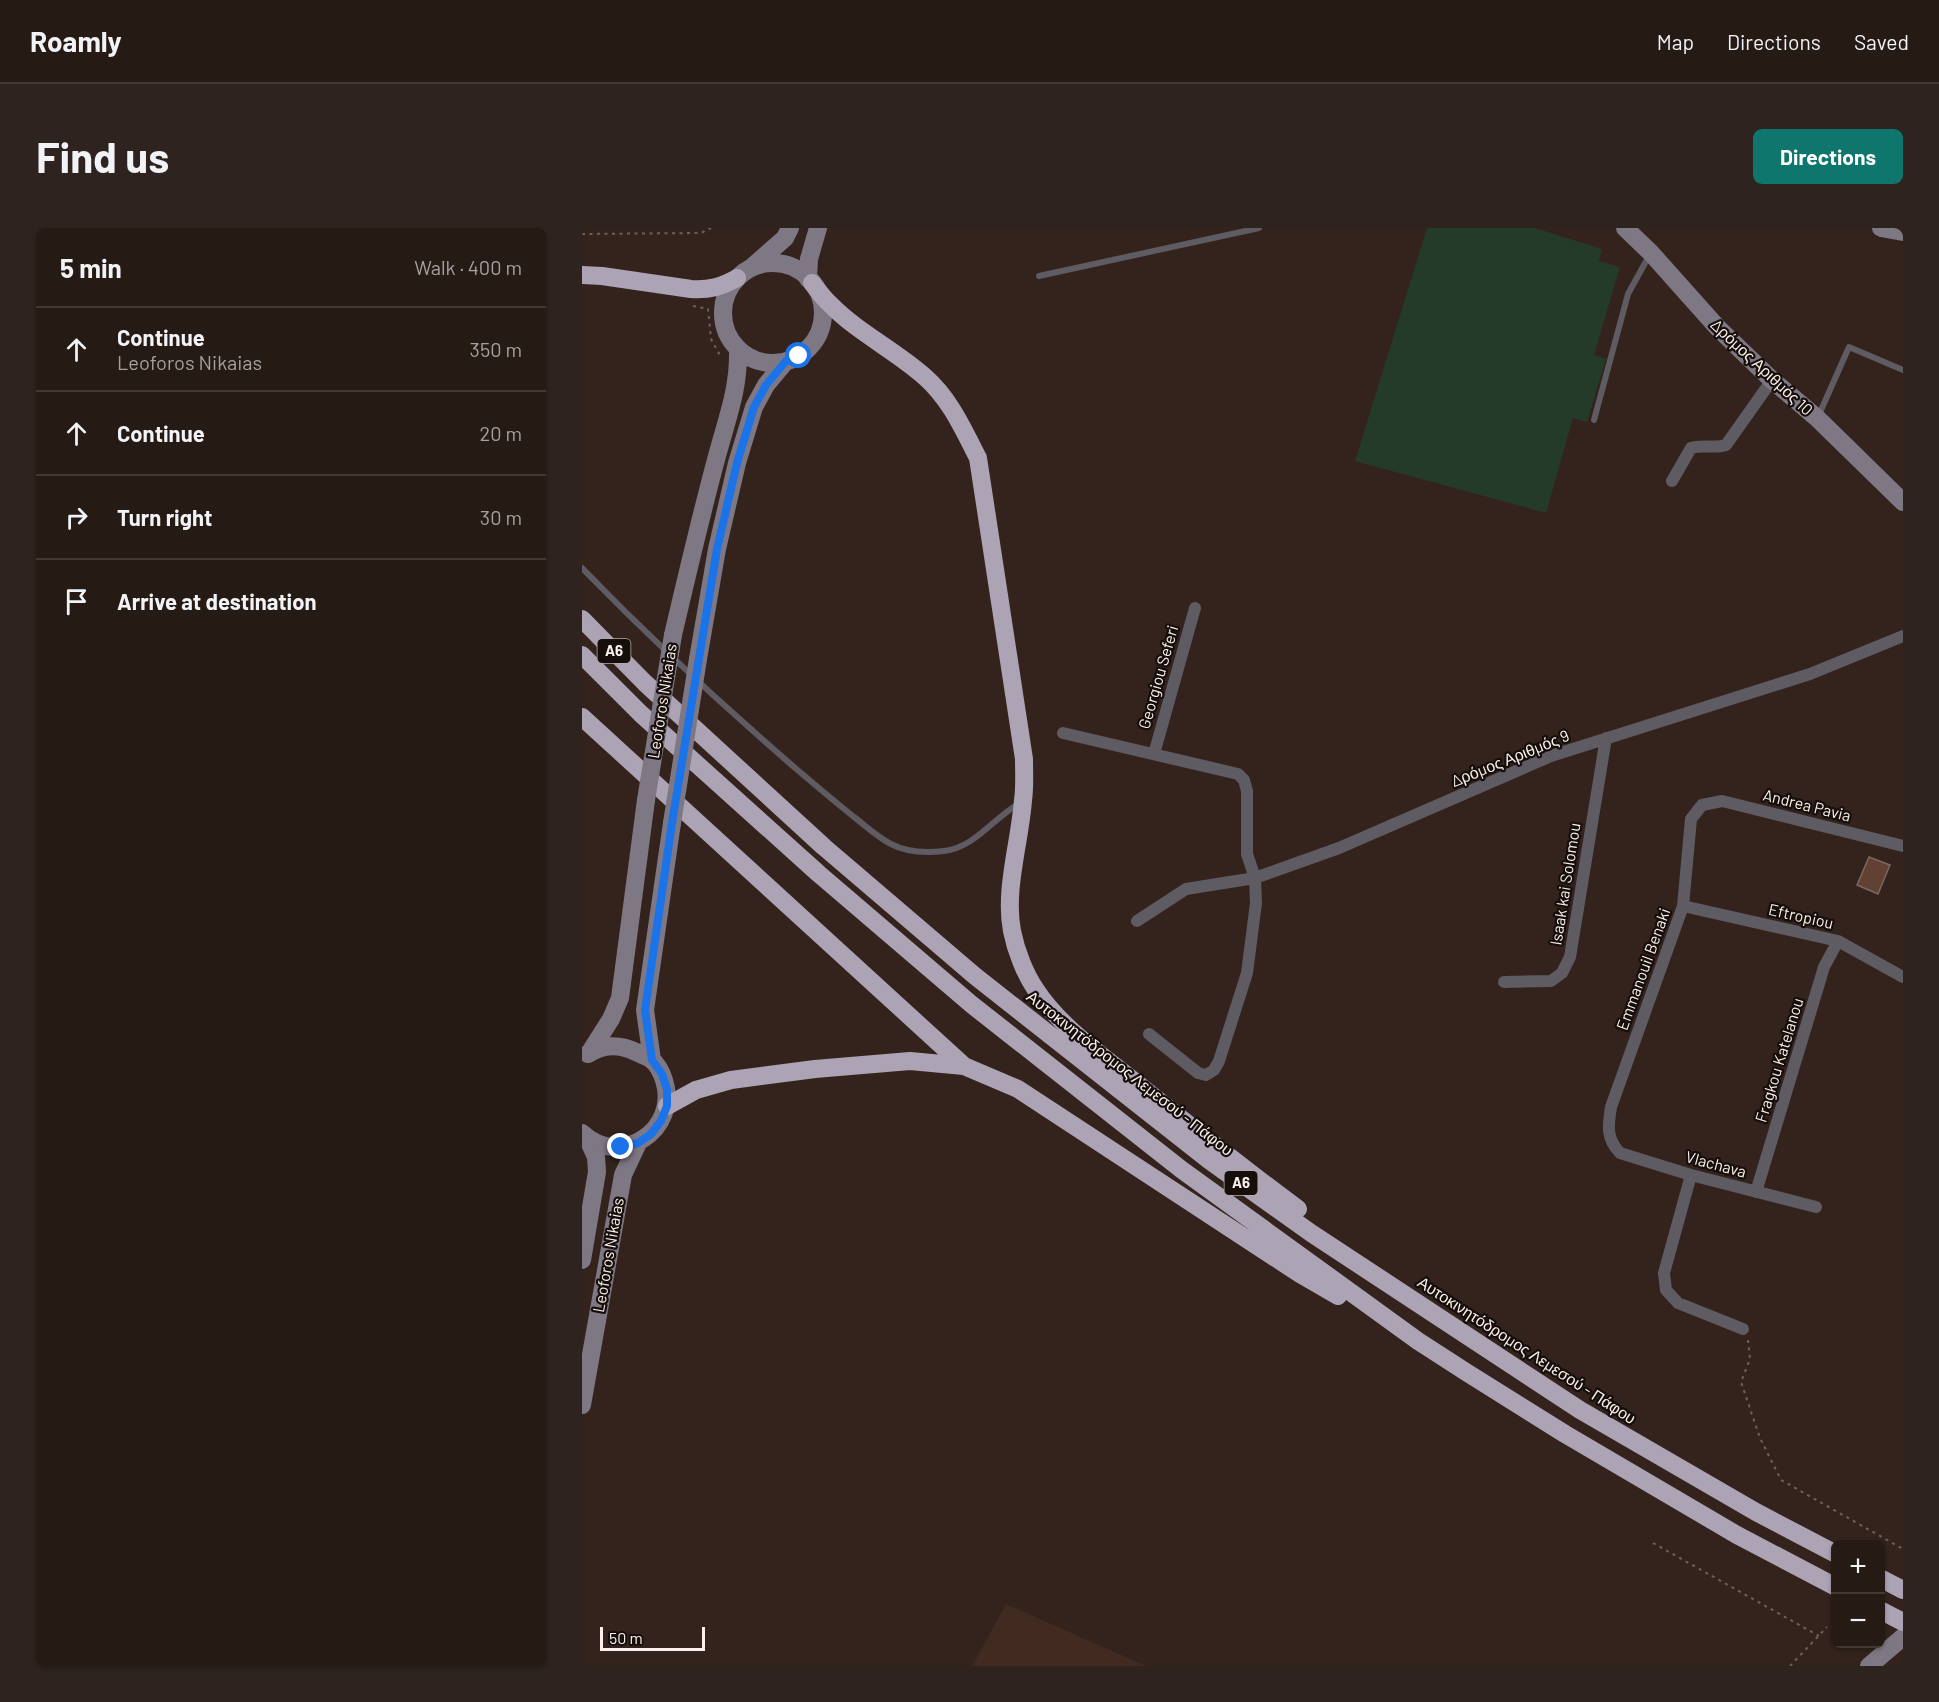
<!DOCTYPE html>
<meta charset="utf-8">
<style>
:root{--surface:#261a15;--page:#2e231e;--text:#f1f3f6;--muted:#a4a1a0;--line:#423834;--accent:#0f766e}
body{margin:0;font-family:Barlow,sans-serif;background:var(--page);color:var(--text)}
.controls{position:absolute;right:18px;bottom:18px;display:grid;overflow:hidden;border-radius:9px;box-shadow:0 2px 4px #0004}
.controls button{width:54px;height:54px;display:grid;place-items:center;padding:0;border:0;border-bottom:2px solid var(--line);background:var(--surface);color:var(--text);font:30px sans-serif}
.scale{position:absolute;left:18px;bottom:15px;width:105px;box-sizing:border-box;padding-left:6px;border:3px solid #fbf0eb;border-top:0;font-size:16px;line-height:21px;white-space:nowrap;color:#fbf0eb;-webkit-text-stroke:4px #150e0b;paint-order:stroke}
.stop{position:absolute;width:18px;height:18px;margin:-14px;border:4px solid #1a73e8;border-radius:50%;background:#fff}
.stop.end{background:#1a73e8;border-color:#fff;box-shadow:0 2px 6px #0008}
.list{margin:0;padding:0;list-style:none}
h2{display:flex;justify-content:space-between;align-items:center;height:78px;margin:0;padding:0 24px;font-size:26px}
h2 small{font-size:20px;font-weight:400;color:var(--muted)}
.list li{display:grid;grid-template-columns:39px 1fr auto;gap:18px;align-items:center;box-sizing:border-box;height:84px;padding:0 24px;border-top:2px solid var(--line)}
.list b{display:block;font-size:22px;white-space:nowrap}
.list p{margin:0;font-size:20px;white-space:nowrap;color:var(--muted)}
.list em{font-size:20px;font-style:normal;color:var(--muted)}
.icon{flex:none;width:33px;height:33px;fill:none;stroke:currentColor;stroke-width:2;stroke-linecap:round;stroke-linejoin:round}
.map{position:relative;flex:none;width:1321px;height:1438px;overflow:hidden;border-radius:9px}
header{display:flex;align-items:center;gap:36px;box-sizing:border-box;height:84px;padding:0 30px;background:var(--surface);border-bottom:2px solid var(--line)}
header strong{font-size:28px}
nav{display:flex;gap:33px;margin-inline-start:auto;font-size:21px}
.intro{display:flex;align-items:center;justify-content:space-between;box-sizing:border-box;height:144px;padding:0 36px}
h1{margin:0;font-size:42px}
.button{padding:15px 27px;border-radius:9px;background:var(--accent);color:#fff;font-size:21px;font-weight:700}
main{display:flex;gap:36px;padding:0 36px}
aside{flex:1;background:var(--surface);border-radius:9px;box-shadow:0 2px 4px #0004}
.map>svg:first-child{display:block}
.built{fill:#412b21}
.green{fill:#253b2a}
.building{fill:#614133;stroke:#7a685f;stroke-width:1.5}
.lines{fill:none;stroke-linecap:round;stroke-linejoin:round}
.path{stroke:#6f615a;stroke-width:2;stroke-dasharray:3 4.5;stroke-linecap:butt}
.lane{stroke:#5f5b62;stroke-width:6}
.street{stroke:#5f5b62;stroke-width:12}
.secondary{stroke:#7e7884;stroke-width:18}
.highway{stroke:#aca3b5;stroke-width:18}
.secondary-bridge{stroke:#7e7884;stroke-width:18}
.route{stroke:#1a73e8;stroke-width:8}
.labels{text-anchor:middle;stroke-width:4.5;stroke-linejoin:round;paint-order:stroke}
.shield{fill:#150e0b;stroke:#b6aca8;stroke-width:1.5}
.shield-label{font-size:15px;font-weight:bold;fill:#fbf0eb}
.street-label{font-size:16px;fill:#fbf0eb;stroke:#150e0b}
</style>
<header>
<strong>Roamly</strong>
<nav><a>Map</a><a>Directions</a><a>Saved</a></nav>
</header>
<div class="intro"><h1>Find us</h1><a class="button">Directions</a></div>
<main>
<aside>
<h2>5 min<small>Walk · 400 m</small></h2>
<ul class="list">
<li><svg class="icon" aria-label="ahead" viewBox="0 0 24 24"><path d="M12 20V5M6 11l6-6 6 6"/></svg><div><b>Continue</b><p>Leoforos Nikaias</p></div><em>350 m</em></li>
<li><svg class="icon" aria-label="ahead" viewBox="0 0 24 24"><path d="M12 20V5M6 11l6-6 6 6"/></svg><div><b>Continue</b></div><em>20 m</em></li>
<li><svg class="icon" aria-label="right" viewBox="0 0 24 24"><path d="M7 20v-9h11M14 6l5 5-5 5"/></svg><div><b>Turn right</b></div><em>30 m</em></li>
<li><svg class="icon" aria-label="arrive" viewBox="0 0 24 24"><path d="M6 21V4h12l-3 4 3 4H6"/></svg><div><b>Arrive at destination</b></div></li>
</ul>
</aside>
<div class="map">
<svg width="1321" height="1438" viewBox="0 0 1321 1438">
<rect width="100%" height="100%" fill="#33231c"/>
<path class="built" d="M424 1376 564 1438H390Z"/>
<path class="green" d="M845 0H953L1020 21 1017 33 1038 39 1012 127 1024 131 1005 194 991 190 964 285 773 233Z"/>
<path class="building" d="M1287 629 1308 637 1296 666 1275 657Z"/>
<g class="lines">
<path class="path" d="M0 6 119 5 129 0
M111 78 126 81 129 111 139 129
M1166 1112 1168 1131 1159 1154 1178 1210 1199 1252 1321 1321
M1071 1315 1237 1408
M1208 1438 1245 1399"/>
<path class="lane" d="M457 48 677 0
M1236 189 1267 119 1321 142
M1012 192 1046 66 1068 26
M0 340C68 410 139 476 212 539 232 556 252 573 272 589 284 598 295 609 309 616 324 624 345 625 362 623 394 619 412 589 438 575"/>
<path class="street" d="M1090 253 1109 220C1121 216 1132 221 1144 217L1190 152
M481 505 656 546 662 552 665 563V626L673 650 674 675 665 745 637 833 632 842 624 847 616 845 567 806
M572 526 613 380
M1101 678 1256 713 1321 749
M555 693 604 661 673 650 757 620 969 528 1228 446 1321 408
M922 754 969 753 980 745 988 729 1024 510
M1109 947 1082 1045 1084 1062 1096 1075 1161 1101
M1174 964 1242 739 1256 713
M1234 979 1109 947 1038 925C1024 910 1026 898 1029 879L1101 678 1109 591 1120 577 1140 573 1321 618"/>
<path class="secondary" d="M1043 0 1069 25 1135 99 1190 152 1235 190 1321 274
M1299 0 1321 4
M141 85a50 50 0 1 1 100 0a50 50 0 1 1-100 0Z
M170 39 203 10 208 0
M226 51 227 31 236 0
M91 407C105 347 119 287 135 228 145 190 157 162 156 121
M116 431 135 321 155 235 172 179 184 157 204 133
M8 824 29 791 38 770 64 572
M70 832 63 782 90 595
M0 905C38 941 98 902 82 852 80 846 76 837 70 832 66 829 59 827 54 824 37 816 22 816 6 826
M0 1032 15 944 14 929 6 911
M0 1177 41 947 56 915
M1287 1438 1321 1409"/>
<path class="highway" d="M0 47 20 48 109 61C128 62 139 59 155 50
M230 55C236 62 241 70 248 76 276 105 313 122 343 149 368 171 381 201 396 230L442 531C442 545 443 559 441 572 438 614 422 662 430 703 434 723 443 746 454 762 477 797 515 824 547 849 603 894 658 938 716 981
M0 391 63 455 242 619 393 748 628 933 729 1005 998 1182 1174 1284 1254 1326
M0 427 59 486 237 646 389 776 600 942 836 1113 884 1144 983 1206 1155 1307 1254 1359
M0 489 382 838
M85 878 114 862 149 852 233 841 328 833 382 838 436 861 718 1046 756 1068
M1298 1350 1321 1362
M1298 1382 1321 1394"/>
<path class="secondary-bridge" d="M64 572 91 407
M90 595 116 431"/>
</g>
<g class="lines">
<path class="route" d="M39 919 56 915 69 906 79 893 85 878V861L80 846 70 832 63 782 90 595 135 321 155 235 172 179 184 157 204 133 217 128"/>
</g>
<g class="labels">
<g class="shield">
<rect x="15.5" y="411" width="33" height="24" rx="4.5"/>
<rect x="642.5" y="943" width="33" height="24" rx="4.5"/>
</g>
<g class="shield-label">
<text x="32" y="428">A6</text>
<text x="659" y="960">A6</text>
</g>
<g class="street-label">
<text transform="translate(1180 139) rotate(43)" y="6">Δρόμος Αριθμός 10</text>
<text transform="translate(576 449) rotate(-74)" y="6">Georgiou Seferi</text>
<text transform="translate(80 473) rotate(-81)" y="6">Leoforos Nikaias</text>
<text transform="translate(928 530) rotate(-22)" y="6">Δρόμος Αριθμός 9</text>
<text transform="translate(1225 577) rotate(14)" y="6">Andrea Pavia</text>
<text transform="translate(983 656) rotate(-81)" y="6">Isaak kai Solomou</text>
<text transform="translate(1219 688) rotate(13)" y="6">Eftropiou</text>
<text transform="translate(1061 741) rotate(-70)" y="6">Emmanouil Benaki</text>
<text transform="translate(1197 832) rotate(-73)" y="6">Fragkou Katelanou</text>
<text transform="translate(548 845) rotate(38)" y="6">Αυτοκινητόδρομος Λεμεσού - Πάφου</text>
<text transform="translate(1134 936) rotate(15)" y="6">Vlachava</text>
<text transform="translate(26 1027) rotate(-80)" y="6">Leoforos Nikaias</text>
<text transform="translate(945 1122) rotate(33)" y="6">Αυτοκινητόδρομος Λεμεσού - Πάφου</text>
</g>
</g>
</svg>
<div class="controls">
<button>+</button>
<button>−</button>
</div>
<div class="scale">50 m</div>
<div class="stop" style="left:217px;top:128px"></div>
<div class="stop end" style="left:39px;top:919px"></div>
</div>
</main>
